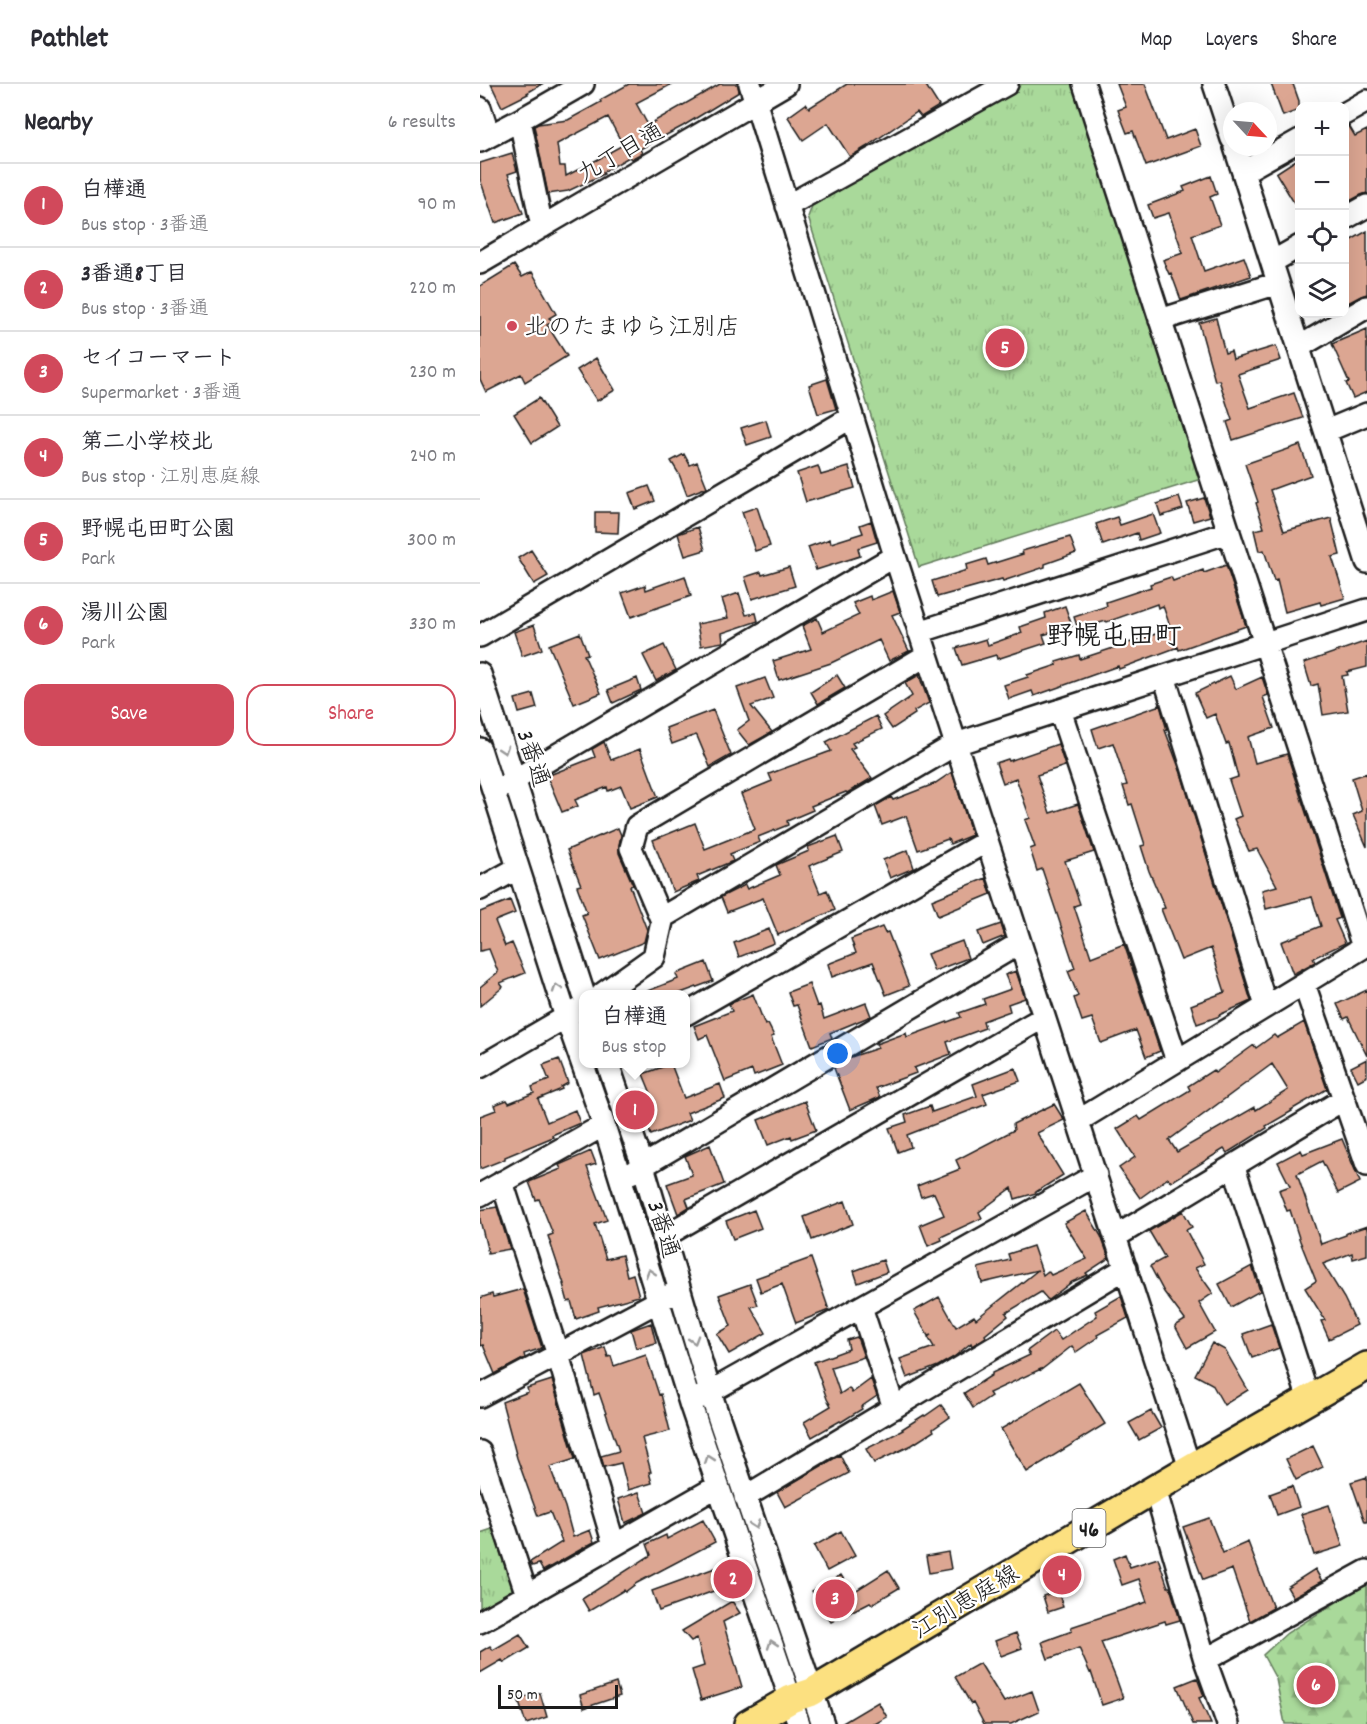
<!DOCTYPE html>
<meta charset="utf-8">
<style>
:root{--surface:#fff;--page:#f7f7f7;--text:#2b2b33;--muted:#7c7c81;--line:#e1e1e2;--accent:#d1495b}
body{margin:0;font-family:Dekko,"Klee One",sans-serif;background:var(--page);color:var(--text)}
.controls{position:absolute;right:18px;top:18px;display:grid;overflow:hidden;border-radius:12px;box-shadow:0 6px 24px #0002}
.controls button{width:54px;height:54px;display:grid;place-items:center;padding:0;border:0;border-bottom:2px solid var(--line);background:var(--surface);color:var(--text);font:30px sans-serif}
.compass{position:absolute;left:743px;top:18px;width:54px;height:54px;border-radius:50%;background:var(--surface);box-shadow:0 6px 24px #0002;rotate:116deg}
.scale{position:absolute;left:18px;bottom:15px;width:120px;box-sizing:border-box;padding-left:6px;border:3px solid #1c1c1c;border-top:0;font-size:16px;line-height:21px;white-space:nowrap;color:#1c1c1c;-webkit-text-stroke:4px #fff;paint-order:stroke}
.you{position:absolute;left:358px;top:970px;width:21px;height:21px;margin:-15px;border:4px solid #fff;border-radius:50%;background:#1a73e8;box-shadow:0 0 0 9px #1a73e833}
.badge{display:grid;place-items:center;width:39px;height:39px;border-radius:50%;background:var(--accent);color:#fff;font-size:20px;font-weight:700}
.pin{position:absolute;translate:-50% -50%;border:3px solid #fff;box-shadow:0 2px 6px #0006}
.popup{position:absolute;left:99px;top:906px;width:111px;height:78px;box-sizing:border-box;display:grid;place-content:center;border-radius:12px;background:var(--surface);filter:drop-shadow(0 2px 4px #0005);font-size:20px;white-space:nowrap;color:var(--muted)}
.popup b{font-size:22px;color:var(--text)}
.popup::after{content:'';position:absolute;left:50%;top:100%;margin-left:-12px;border:12px solid transparent;border-top-color:var(--surface)}
.list{margin:0;padding:0;list-style:none}
h2{display:flex;justify-content:space-between;align-items:center;height:78px;margin:0;padding:0 24px;font-size:26px}
h2 small{font-size:20px;font-weight:400;color:var(--muted)}
.list li{display:grid;grid-template-columns:39px 1fr auto;gap:18px;align-items:center;box-sizing:border-box;height:84px;padding:0 24px;border-top:2px solid var(--line)}
.list b{display:block;font-size:22px;white-space:nowrap}
.list p{margin:0;font-size:20px;white-space:nowrap;color:var(--muted)}
.list em{font-size:20px;font-style:normal;color:var(--muted)}
.actions{display:flex;gap:12px;padding:18px 24px}
.actions a{flex:1;padding:14px 0;border:2px solid var(--accent);border-radius:18px;text-align:center;font-size:21px;color:var(--accent)}
.actions .main{background:var(--accent);color:#fff}
.icon{flex:none;width:33px;height:33px;fill:none;stroke:currentColor;stroke-width:2;stroke-linecap:round;stroke-linejoin:round}
.map{position:relative;flex:none;width:887px;height:1640px;overflow:hidden}
header{display:flex;align-items:center;gap:36px;box-sizing:border-box;height:84px;padding:0 30px;background:var(--surface);border-bottom:2px solid var(--line)}
header strong{font-size:28px}
nav{display:flex;gap:33px;margin-inline-start:auto;font-size:21px}
main{display:flex}
aside{flex:1;background:var(--surface)}
.map>svg:first-child{display:block}
.grass{fill:url(#grass-tufts);stroke:#627a5b;stroke-width:1.5}
.forest{fill:url(#forest-firs);stroke:#627a5b;stroke-width:1.5}
.building{fill:#dca692;stroke:#1c1c1c;stroke-width:1.5;fill-rule:evenodd}
.lines{fill:none;stroke-linecap:round;stroke-linejoin:round}
.minor-casing{stroke:#1c1c1c;stroke-width:26}
.major-casing{stroke:#1c1c1c;stroke-width:32}
.minor{stroke:#fff;stroke-width:21}
.major{stroke:#fce080;stroke-width:27}
.oneway{stroke:#999}
.poi-dot{fill:#d1495b;stroke:#fff;stroke-width:2}
.labels{text-anchor:middle;stroke-width:4.5;stroke-linejoin:round;paint-order:stroke}
.shield{fill:#fff;stroke:#606060;stroke-width:1.5}
.shield-label{font-size:22px;font-weight:bold;fill:#1c1c1c}
.street-label{font-size:24px;fill:#1c1c1c;stroke:#fff}
.poi-label{font-size:24px;fill:#1c1c1c;stroke:#fff;text-anchor:start}
.quarter-label{font-size:27px;font-weight:bold;fill:#1c1c1c;stroke:#fff}
</style>
<header>
<strong>Pathlet</strong>
<nav><a>Map</a><a>Layers</a><a>Share</a></nav>
</header>
<main>
<aside>
<h2>Nearby<small>6 results</small></h2>
<ul class="list">
<li><span class="badge">1</span><div><b>白樺通</b><p>Bus stop · 3番通</p></div><em>90 m</em></li>
<li><span class="badge">2</span><div><b>3番通8丁目</b><p>Bus stop · 3番通</p></div><em>220 m</em></li>
<li><span class="badge">3</span><div><b>セイコーマート</b><p>Supermarket · 3番通</p></div><em>230 m</em></li>
<li><span class="badge">4</span><div><b>第二小学校北</b><p>Bus stop · 江別恵庭線</p></div><em>240 m</em></li>
<li><span class="badge">5</span><div><b>野幌屯田町公園</b><p>Park</p></div><em>300 m</em></li>
<li><span class="badge">6</span><div><b>湯川公園</b><p>Park</p></div><em>330 m</em></li>
</ul>
<div class="actions"><a class="main">Save</a><a>Share</a></div>
</aside>
<div class="map">
<svg width="887" height="1640" viewBox="0 0 887 1640">
<defs>
<pattern id="grass-tufts" width="24" height="20" patternUnits="userSpaceOnUse" patternTransform="scale(1.5)"><rect width="24" height="20" fill="#a9d99a"/><path d="M3 7l-1-3M5 7V3M7 7l1-3M15 17l-1-3M17 17v-4M19 17l1-3" fill="none" stroke="#91ba84"/></pattern>
<pattern id="forest-firs" width="22" height="20" patternUnits="userSpaceOnUse" patternTransform="scale(1.5)"><rect width="22" height="20" fill="#a9d99a"/><path d="M5 1l3.5 6h-7zM16 11l3.5 6h-7z" fill="#91ba84"/></pattern>
</defs>
<rect width="100%" height="100%" fill="#fff"/>
<filter id="ink" filterUnits="userSpaceOnUse"><feTurbulence type="fractalNoise" baseFrequency=".0167" numOctaves="2"/><feDisplacementMap in="SourceGraphic" scale="12" xChannelSelector="R" yChannelSelector="G"/><feConvolveMatrix kernelMatrix="1 2 1 2 8 2 1 2 1" color-interpolation-filters="sRGB"/></filter>
<g filter="url(#ink)">
<path class="grass" d="M542 0H595L721 395 439 483 328 133 332 122Z
M12 1445 32 1500 31 1512 0 1528V1449Z"/>
<path class="forest" d="M887 1499V1640H805L796 1595 783 1571 807 1549Z"/>
<path class="building" d="M11 0H62L47 9 48 10 22 23Z
M149 0H192L156 19 168 41 240 0H258L259 8 203 42 160 65 162 69 151 75 149 73 123 88 124 90 88 107 68 110 54 42 58 40 88 36 121 18 120 16ZM128 33 143 61 130 68V69L86 92 85 82H80L77 60Z
M367 0H445L459 22 441 33 437 28 386 63 370 73 348 39 323 56 308 33 326 20 329 24Z
M637 0H665L686 56 715 45 721 62 666 82 653 47 647 49 638 26 646 23Z
M791 0H813L819 17V26L803 32Z
M869 42 875 52 887 46V109L881 111 864 120V43Z
M32 69 37 87 28 90 43 129 15 139 0 95V79Z
M819 74V127L796 89Z
M731 92 737 110 730 113 740 141 712 151 724 187 764 173 771 192 701 216 691 189 689 190 683 176 703 169 689 129 673 134 668 121 705 107 703 103Z
M887 147V210L881 212 864 221V160Z
M34 181 42 193 52 188 76 230 69 234 73 237 67 241 87 272 45 298 41 290 6 308 0 295V202Z
M736 234 745 269 751 267 753 275 796 262 801 276 758 290 770 324 814 309 823 334 753 356 747 338 752 336 739 296 735 297 719 239Z
M887 245V308L873 314 866 299 869 298 852 260Z
M116 274 135 306 117 317 97 286Z
M347 295 356 325 338 330 329 301Z
M59 314 77 343 52 359 34 330Z
M286 336 291 353 267 361 261 344Z
M820 361 831 391 790 406 804 447 851 434 860 471 852 473 865 514 841 521 840 518 805 528 797 496 794 497 784 466 779 467 774 446 784 444 776 419 778 418 765 380Z
M204 370 210 381 217 378 227 403 207 411 199 390 191 377Z
M338 382 341 391 369 383 375 404 326 418 317 389Z
M169 402 175 417 155 425 149 409Z
M699 413 703 425 681 432 677 420Z
M724 414 730 432 713 437 707 419Z
M277 423 290 462 275 467 262 428Z
M115 428H139L138 449 115 448Z
M673 430 680 449 659 456 657 449 623 461 616 440 637 433 640 441Z
M391 437 397 458 378 464 380 472 336 486 328 463 350 455 351 459 383 449 380 441Z
M218 443 225 466 205 472 198 450Z
M590 453 596 469 565 480V483L523 497 522 495 457 513 452 497 487 486 486 481 506 475 508 481 543 470 542 467Z
M51 466 68 492 54 500 38 474Z
M746 481 766 542 699 566 698 563 639 585 638 582 554 612 552 607 529 615 524 601 548 593 547 591 577 581 576 578 599 571 600 575 691 545 683 522 678 524 677 520 627 538 626 537 598 545 594 533 627 522 626 518 671 503 670 500 691 493 693 497 723 486 724 489Z
M309 483 315 502 272 515 265 493 281 488 282 491Z
M205 492 211 512 151 533 142 509 165 501 166 506Z
M413 507 420 528 412 531 429 567 409 577 399 556 351 579 299 596 293 577 331 565 322 542 337 534 343 548 379 531 373 519 390 512 391 516Z
M259 509 266 531 276 529 278 537 242 549 243 558 221 562 217 540 248 534 242 515Z
M585 522 592 542 563 551 566 559 517 575 516 571 482 581 476 564 506 555 508 561 542 549 540 543 566 534 565 529Z
M54 541 62 565 42 572 34 548Z
M100 549 108 570 104 571 121 609 94 620 69 561Z
M887 557V583L867 588 868 591 862 592 868 627 843 631 838 600 831 602 824 579Z
M184 561 196 586 176 597 163 571Z
M357 591 365 604 338 620 331 608Z
M439 591 449 619 434 627 435 630 412 645 403 632 432 612 425 599Z
M750 592 756 605 782 593 788 611 783 613 794 644 768 653 775 679 807 670 860 834 855 836 865 859 833 874 835 878 813 890 801 858 841 842 832 813 786 825 782 806 797 802 777 765 769 767 754 735 761 732 749 696 758 693 749 659 746 660 735 630 726 634 715 609Z
M157 594 161 606 133 619 128 606Z
M285 594 293 614 271 622 292 648 269 661 257 646 269 637 257 604Z
M53 610 57 624 39 629 35 615Z
M680 621 687 646H685L701 689 771 917 739 931 740 932 717 940 711 921 745 908 731 864 701 876 681 825 685 824 669 787 661 762 665 761 652 720 649 721 643 702 647 701 633 659 618 664 612 645Z
M233 626 251 671 230 683 217 652 216 651 192 660 186 644Z
M396 632 402 645 372 659 375 663 370 665 392 694 367 709 366 708 331 722 333 726 307 737 308 741 278 753 280 758 250 770 253 777 217 792 219 797 193 808 173 756 215 739 225 765 275 745 261 710 292 697 289 690 351 667 346 658Z
M124 658 131 676 160 665 178 713 150 724 141 702 128 707 127 703 95 716 98 722 82 728 67 692 115 673 112 665Z
M578 660 585 682 557 691 570 729 598 720 614 768 585 777 600 820 594 822 611 873 644 860 680 967 666 973 656 946 621 959 612 934 602 937 594 914 598 912 588 887 595 884 562 785 557 787 550 765 555 763 545 736 550 734 536 694 523 699 516 679 528 675 529 677Z
M472 688 492 751 470 760 468 755 438 766 426 732 402 741 395 722 411 713 413 716 454 700Z
M887 689V763L873 731 882 727 872 694Z
M138 744 141 751 139 761V769L153 801 150 802 167 846 164 858 120 876 102 831 107 829 97 802 101 801 87 766Z
M357 752 363 768 329 782 340 809 347 806 355 826 298 851 283 814 247 828 241 813 265 801 267 805 300 791 296 781 329 767 328 763Z
M428 766 434 784 410 794 403 776Z
M506 794 511 810 458 832 452 816Z
M30 816 35 829 15 837 25 862 32 859 45 889 20 899 23 903 0 922V903L18 888 9 865 0 867V828Z
M521 840 525 852 503 861 498 848Z
M402 843 405 849 408 848 429 902 406 911 393 878 352 893 348 880 376 869 371 855Z
M289 845 294 859 259 873 254 859Z
M482 857 488 874 454 887 447 870Z
M226 878 233 897 198 910H160L198 895 196 890Z
M536 887 545 914 528 920 530 927 503 937 505 944 467 958 471 970 434 984 436 989 396 1004 400 1013 370 1026 354 984 371 973 398 964 396 960 426 949 427 953 481 933 479 929 505 920 503 915 531 905 525 891Z
M329 900 337 922 340 921 344 935 386 919 391 932 350 949 352 954 332 962 317 921 313 922 308 908Z
M887 906V972L868 933 864 935 857 920Z
M273 910 285 941 288 940 294 952 291 953 302 981 274 992 272 986 245 997 227 951 219 955 214 942 252 927 249 920Z
M824 938 847 1005 811 1026 812 1027 786 1042 787 1044 747 1069 744 1065 691 1098 688 1094 660 1114 639 1084 655 1073 637 1045 658 1032 661 1036 710 1006 708 1002 733 986 735 989 774 961 776 964 794 951 797 954ZM792 980 808 1006 776 1026 775 1023 697 1068 689 1056Z
M79 975 88 999 81 1003 82 1005 58 1015 67 1038 95 1026 100 1039 72 1051 73 1053 25 1073V1075L0 1085V1032L16 1026 14 1021 27 1016 29 1019 54 1009 52 1003 69 996 63 981Z
M887 975V992L878 997 871 983Z
M191 980 204 1014 240 1000 245 1014 207 1029 210 1036 171 1051 161 1025 175 1019 163 990Z
M535 984 540 997 503 1010 507 1020 427 1051 431 1063 418 1068 409 1044 427 1038 425 1031 450 1022 452 1028 497 1012 493 1000Z
M325 1017 336 1046 312 1055 311 1052 288 1061 278 1036Z
M574 1020 584 1036 557 1049 583 1091 556 1108V1109L535 1115 532 1104 499 1128 502 1134 461 1153 462 1156 448 1162 440 1141 464 1131 454 1109 441 1113 437 1102 480 1085 476 1076 534 1046 533 1040Z
M862 1055 880 1098 858 1109 842 1077 817 1090 841 1160 866 1151V1149L887 1142V1171L873 1175 872 1169 843 1180 864 1214 877 1241 849 1255 841 1237 845 1236 825 1204 836 1197 820 1157 810 1126 807 1127 799 1106 810 1102 798 1078 821 1066 823 1070Z
M230 1061 244 1100 206 1115 209 1123 198 1130 187 1100 212 1091 205 1072Z
M111 1067 116 1080 107 1083 127 1136 115 1140 126 1175 142 1171 147 1192 153 1190 159 1212 118 1223 119 1227 96 1235 91 1217 88 1218 83 1200H84L68 1152 73 1150 59 1115 56 1116 49 1098 81 1085 79 1081Z
M365 1117 373 1140 332 1156 324 1133Z
M17 1123 30 1165 8 1169 0 1136V1126Z
M274 1126 281 1144 253 1155 246 1137Z
M606 1127 621 1152 629 1174 606 1189 608 1191 592 1198 568 1216 561 1208 526 1229 528 1232 505 1251 506 1253 492 1262 491 1259 474 1273 458 1282 427 1294 420 1275 454 1263 448 1253 451 1251 448 1252 434 1227 459 1213 476 1243 494 1232 496 1235 558 1186 502 1199 498 1184 530 1176 528 1170 553 1162 563 1191 568 1187 571 1191 607 1175 584 1139Z
M703 1127 712 1143 706 1146 724 1180 715 1184 733 1209 719 1219 735 1248 707 1264 695 1242 705 1236 684 1208 670 1182 685 1174 669 1147Z
M331 1174 349 1226 316 1239 302 1200 281 1208 276 1194Z
M403 1176 407 1188 378 1199 374 1187Z
M772 1182 780 1207 751 1223 739 1200Z
M270 1200 278 1221 271 1223 286 1249 249 1270 237 1250 251 1242 239 1211Z
M43 1205 62 1264 44 1270 45 1274 15 1290 3 1261 0 1262V1214L12 1210 13 1213Z
M641 1212 648 1234 617 1251 618 1253 596 1268 592 1262 561 1286V1285L509 1309 511 1312 493 1324 484 1309 512 1291V1289L550 1271 547 1267 574 1247 581 1256 617 1232 615 1227Z
M171 1239 176 1259 156 1264 151 1246Z
M791 1240 799 1264 772 1274 763 1250Z
M377 1253 384 1273 351 1283 360 1310 369 1304 372 1309 391 1295 397 1312 381 1323 382 1325 361 1338 360 1337 332 1353 324 1338 351 1322 347 1315 334 1278 369 1265 367 1256Z
M732 1259 745 1266 768 1306 744 1321 732 1300 715 1291Z
M125 1263 128 1273 131 1272 134 1282 166 1271 179 1311 181 1310 190 1347 162 1354 171 1388H169L172 1399 148 1406 141 1379 124 1383 121 1372 139 1367 119 1309 114 1311 104 1271Z
M72 1296 95 1375 70 1383 85 1423 93 1453 110 1446 114 1458 63 1487 59 1480 52 1482 50 1478 82 1458 70 1428 58 1432 37 1374 22 1318 48 1308 47 1304Z
M599 1299 625 1340 547 1388 521 1345Z
M461 1321 470 1333 453 1345 454 1347 432 1361 394 1379 386 1365 423 1346 422 1345 444 1331 445 1332Z
M671 1327 681 1344 659 1356 649 1339Z
M833 1362 843 1383 816 1396 806 1375Z
M360 1371 369 1389 305 1423 297 1408Z
M887 1393V1438H885L871 1398Z
M812 1402 819 1423 797 1431 790 1410Z
M159 1408 166 1429 145 1439 138 1415Z
M849 1421 863 1462 834 1471 821 1430Z
M729 1434 743 1469 768 1458 793 1524 770 1537 752 1485 723 1496 703 1443Z
M223 1436 235 1458 157 1499 145 1508 144 1506 109 1527 102 1515 171 1471 167 1460 186 1451 187 1455Z
M361 1447 375 1472 347 1487 334 1462Z
M468 1468 471 1485 449 1489 446 1472Z
M645 1470 650 1483 678 1474 688 1503H690L700 1536 686 1540 685 1537 621 1558 637 1597 643 1614 622 1621 611 1588 610 1589 599 1564 568 1575 562 1558 592 1547 591 1543 667 1518 659 1495 642 1501 633 1475Z
M235 1484 242 1504 179 1527 172 1507Z
M835 1485 842 1497 813 1513 807 1503Z
M408 1486 419 1504 392 1520 390 1518 351 1538 332 1507 361 1491 372 1509Z
M578 1507 583 1523 568 1528 563 1512Z
M252 1517 260 1529 243 1538 262 1603 221 1616 212 1586 224 1582 217 1554 211 1557 202 1547Z
M536 1549 542 1564 521 1572 515 1557Z
M40 1550 49 1564 24 1579 22 1576 0 1589V1568L10 1562 13 1566Z
M500 1579 524 1618 552 1607 559 1627 531 1640H504L493 1619 491 1620 475 1593Z
M717 1594 724 1612 719 1614 731 1640H713L697 1602Z
M136 1599 140 1612 104 1624 100 1611Z
M60 1609 67 1633 46 1640 38 1615Z
M398 1618 407 1633 395 1640H361Z"/>
<g class="lines">
<g class="minor-casing">
<path id="minor" d="M270 0 415 472 710 1384
M604 0 883 863
M734 0 752 55
M0 24 9 52
M864 30 887 17
M40 36 62 143
M0 57 40 36 103 0
M755 63 887 478
M763 88 820 56
M307 122 527 0
M864 135 887 122
M792 178 820 162
M0 179 306 0
M680 236 798 199
M819 263 887 223
M846 347 887 330
M439 548 749 448
M0 552 372 333
M0 590 104 911
M684 592 786 922
M580 626 697 977
M0 665 86 933 124 1041 210 1319 319 1640
M14 708 415 472
M0 805 38 784
M182 837 151 764 157 742 447 571
M824 900 887 1081
M122 910 174 873 183 833 476 660 887 526
M206 930 507 757
M128 980 163 1082 230 1308 343 1640
M0 983 98 926
M598 1037 887 861
M754 1083 829 1316
M151 1089 540 859
M22 1098 78 1271 134 1461
M0 1111 124 1041
M183 1153 564 933
M635 1153 864 1015
M381 1223 414 1324
M0 1312 190 1211
M219 1314 616 1091
M0 1368 47 1511
M675 1405 725 1576 748 1640
M265 1413 646 1184
M0 1538 238 1402
M725 1576 887 1487"/>
</g>
<g class="major-casing">
<path id="major" d="M268 1640 311 1615 332 1608 710 1384 887 1282"/>
</g>
<use href="#minor" class="minor"/>
<use href="#major" class="major"/>
</g>
<defs><path id="oneway-chevron" d="M-2-3.5L2.5 0L-2 3.5" fill="none" stroke-width="1.6" stroke-linecap="round" stroke-linejoin="round" transform="scale(1.5)"/></defs>
<g class="oneway">
<use href="#oneway-chevron" transform="translate(24 666) rotate(72)"/>
<use href="#oneway-chevron" transform="translate(77 904) rotate(-108)"/>
<use href="#oneway-chevron" transform="translate(170 1189) rotate(-107)"/>
<use href="#oneway-chevron" transform="translate(214 1256) rotate(73)"/>
<use href="#oneway-chevron" transform="translate(229 1375) rotate(-109)"/>
<use href="#oneway-chevron" transform="translate(275 1441) rotate(71)"/>
<use href="#oneway-chevron" transform="translate(292 1560) rotate(-109)"/>
</g>
</g>
<circle class="poi-dot" cx="32" cy="242" r="6"/>
<g class="labels">
<rect class="shield" x="592.5" y="1425" width="33" height="38" rx="4.5"/>
<g class="shield-label">
<text x="609" y="1452">46</text>
</g>
<g class="street-label">
<text transform="translate(140 68) rotate(-30)" y="8">九丁目通</text>
<text transform="translate(54 674) rotate(72)" y="8">3番通</text>
<text transform="translate(184 1145) rotate(73)" y="8">3番通</text>
<text transform="translate(485 1517) rotate(-31)" y="8">江別恵庭線</text>
</g>
<g class="poi-label">
<text x="44" y="250">北のたまゆら江別店</text>
</g>
<g class="quarter-label">
<text x="634" y="560">野幌屯田町</text>
</g>
</g>
</svg>
<div class="controls">
<button>+</button>
<button>−</button>
<button><svg class="icon" aria-label="locate" viewBox="0 0 24 24"><circle cx="12" cy="12" r="6"/><path d="M12 2v4M12 18v4M2 12h4M18 12h4"/></svg></button>
<button><svg class="icon" aria-label="layers" viewBox="0 0 24 24"><path d="M12 4l9 5-9 5-9-5zM3 14l9 5 9-5"/></svg></button>
</div>
<svg class="compass" viewBox="-18 -18 36 36"><path d="M0-13l5 13h-10z" fill="#e53935"/><path d="M0 13l5-13h-10z" fill="#7c7c81"/></svg>
<div class="scale">50 m</div>
<div class="you"></div>
<div class="pin badge" style="left:155px;top:1026px">1</div>
<div class="popup"><b>白樺通</b>Bus stop</div>
<div class="pin badge" style="left:253px;top:1495px">2</div>
<div class="pin badge" style="left:355px;top:1515px">3</div>
<div class="pin badge" style="left:582px;top:1491px">4</div>
<div class="pin badge" style="left:525px;top:264px">5</div>
<div class="pin badge" style="left:836px;top:1601px">6</div>
</div>
</main>
